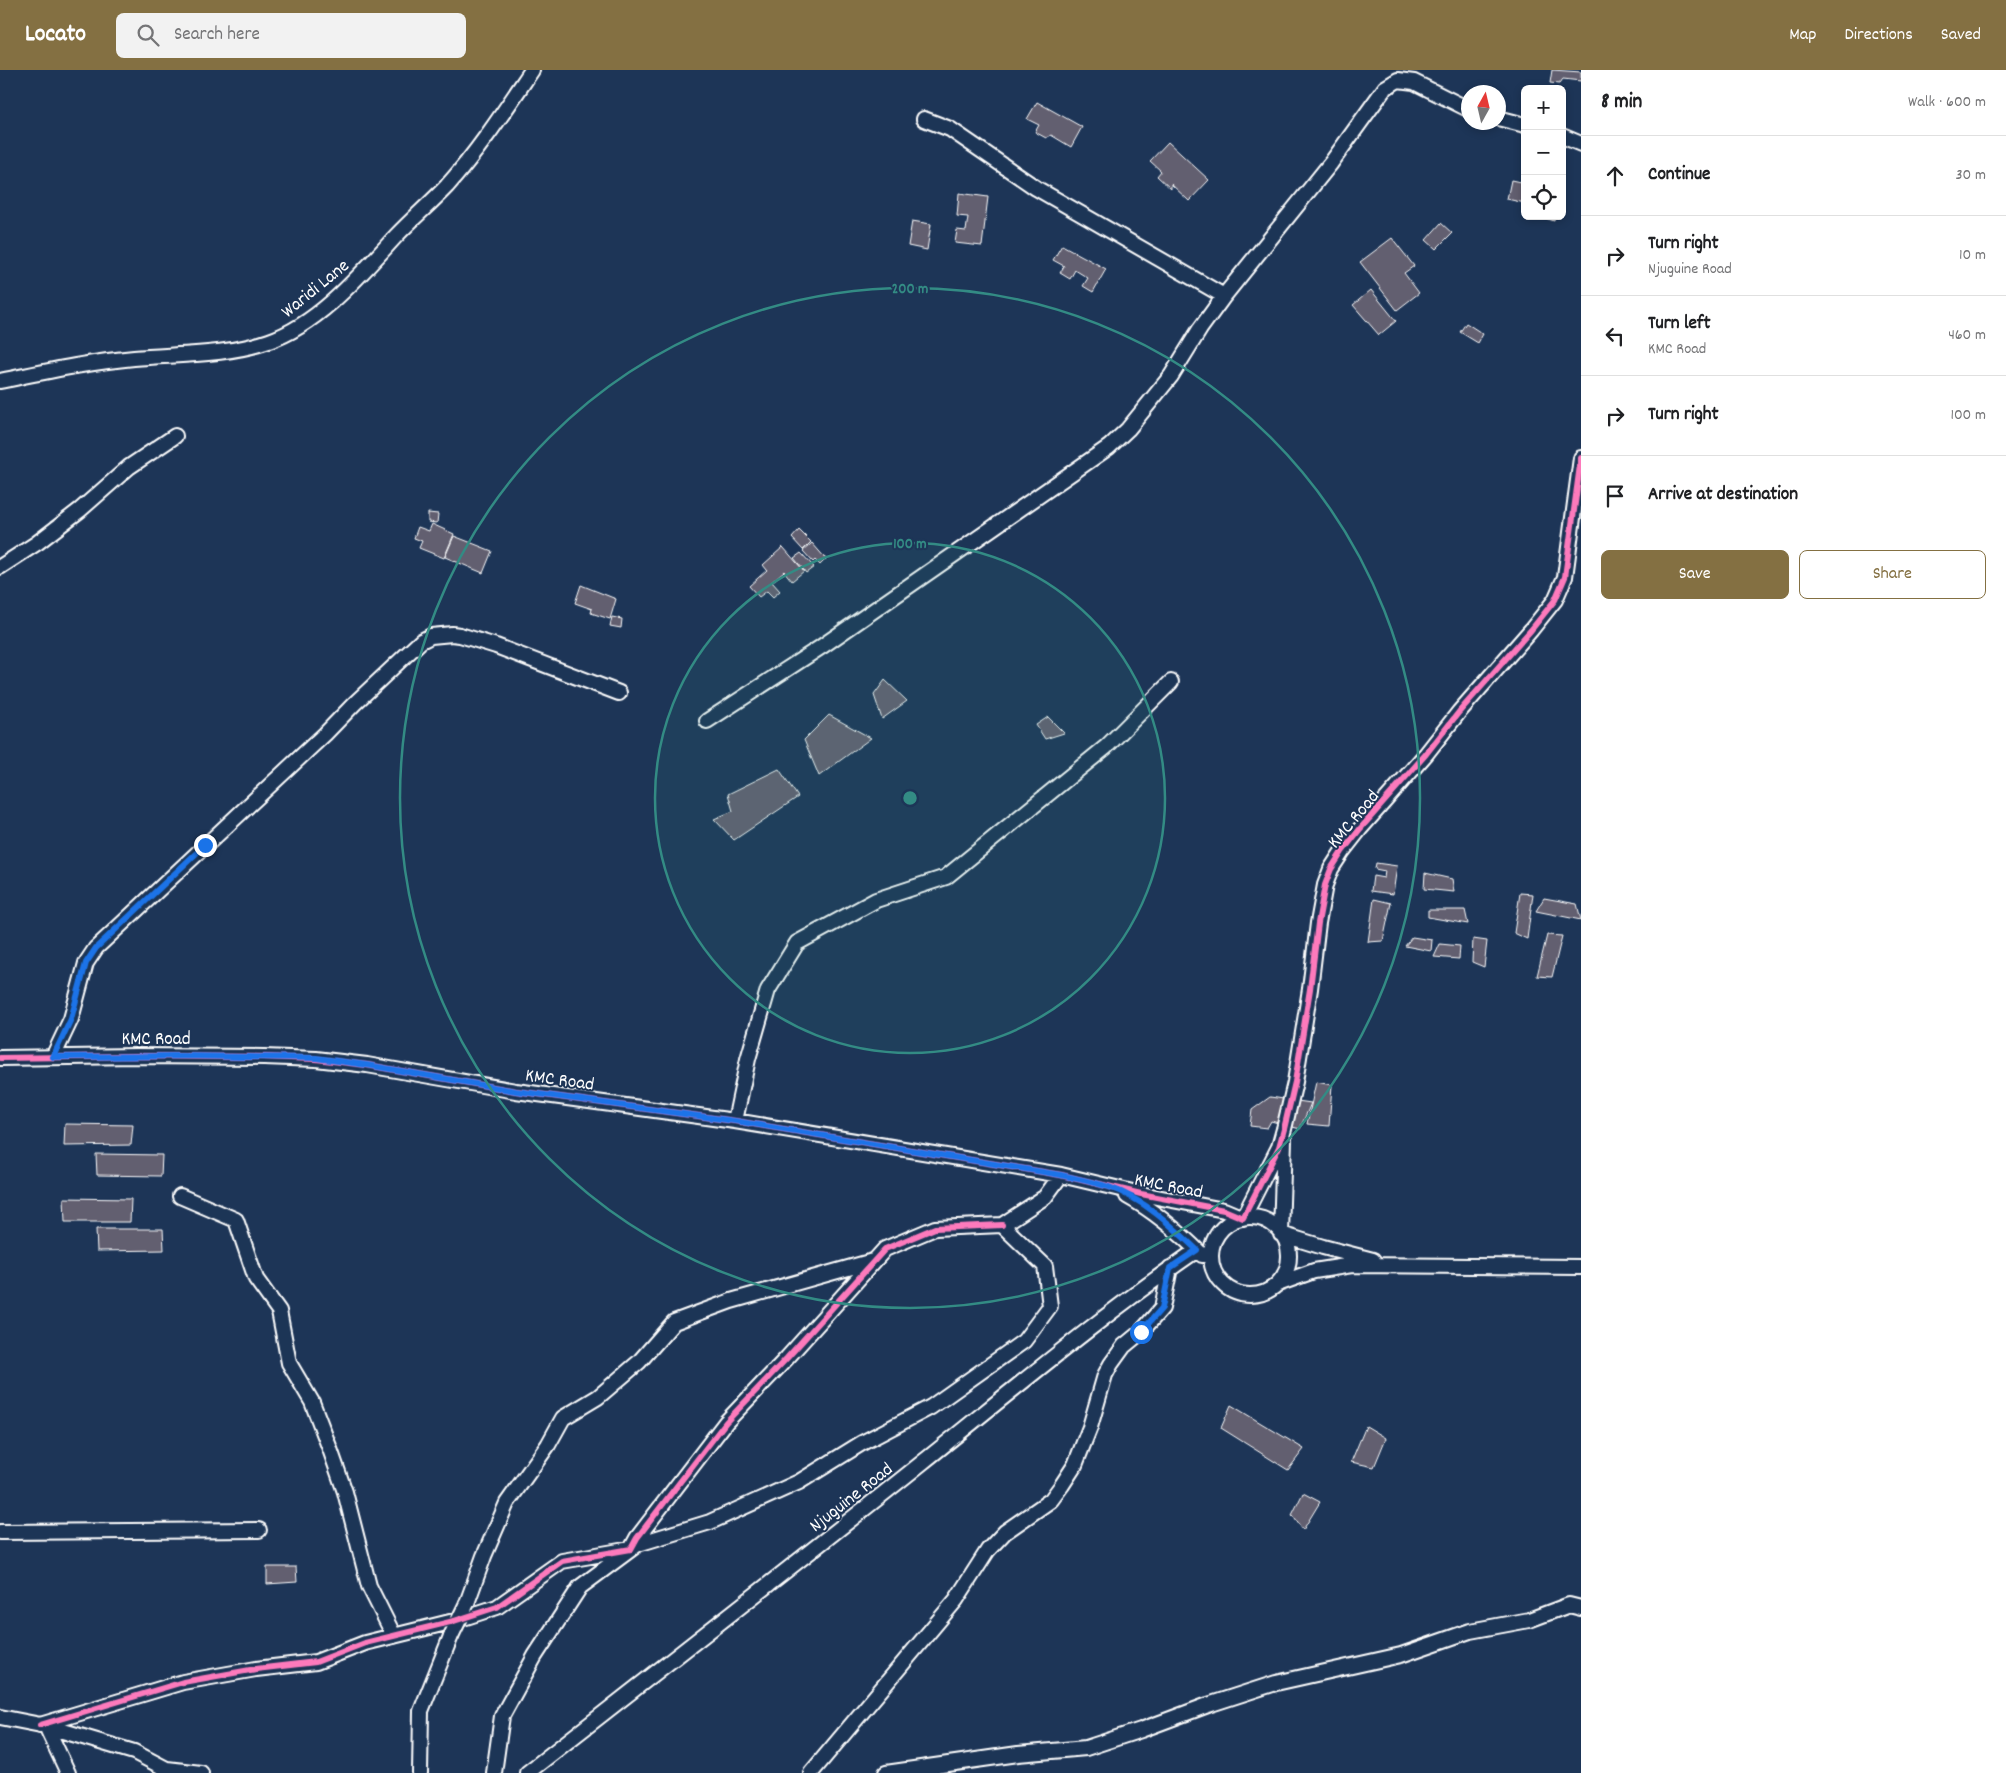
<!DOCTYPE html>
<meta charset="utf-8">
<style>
:root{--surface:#fff;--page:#f2f2f2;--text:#202124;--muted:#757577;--line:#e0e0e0;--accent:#847042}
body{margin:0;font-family:Dekko,sans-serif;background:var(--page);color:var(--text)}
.controls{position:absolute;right:15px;top:15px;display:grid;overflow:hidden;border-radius:8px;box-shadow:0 2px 8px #0003}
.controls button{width:45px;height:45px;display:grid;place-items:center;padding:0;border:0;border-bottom:1px solid var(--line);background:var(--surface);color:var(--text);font:25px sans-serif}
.compass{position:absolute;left:1461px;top:15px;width:45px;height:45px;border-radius:50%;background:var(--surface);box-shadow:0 2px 8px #0003;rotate:8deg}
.stop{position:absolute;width:15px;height:15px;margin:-11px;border:4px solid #1a73e8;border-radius:50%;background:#fff}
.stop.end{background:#1a73e8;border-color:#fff;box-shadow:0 1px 5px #0008}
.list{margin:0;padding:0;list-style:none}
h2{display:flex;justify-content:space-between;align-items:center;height:65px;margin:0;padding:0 20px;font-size:21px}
h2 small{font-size:16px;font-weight:400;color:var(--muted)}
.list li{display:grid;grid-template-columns:32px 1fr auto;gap:15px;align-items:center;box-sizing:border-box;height:80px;padding:0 20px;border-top:1px solid var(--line)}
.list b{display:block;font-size:19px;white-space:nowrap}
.list p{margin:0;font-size:16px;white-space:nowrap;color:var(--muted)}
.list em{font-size:16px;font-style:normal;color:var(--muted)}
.actions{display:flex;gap:10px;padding:15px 20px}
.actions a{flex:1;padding:11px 0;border:1px solid var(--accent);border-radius:8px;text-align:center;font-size:18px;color:var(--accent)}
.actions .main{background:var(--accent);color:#fff}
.icon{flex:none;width:28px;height:28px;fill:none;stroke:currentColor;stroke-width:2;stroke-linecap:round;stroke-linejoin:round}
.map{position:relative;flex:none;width:1581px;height:1703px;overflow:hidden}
header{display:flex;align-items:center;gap:30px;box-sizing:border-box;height:70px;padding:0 25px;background:var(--accent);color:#fff}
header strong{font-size:24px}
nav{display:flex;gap:28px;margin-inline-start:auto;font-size:18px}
.search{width:350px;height:45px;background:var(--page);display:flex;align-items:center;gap:12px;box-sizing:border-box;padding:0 18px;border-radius:8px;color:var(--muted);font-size:19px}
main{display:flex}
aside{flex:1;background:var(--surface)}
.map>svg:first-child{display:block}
.building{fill:#625e6f;stroke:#fff}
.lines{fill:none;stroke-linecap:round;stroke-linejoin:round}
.street-casing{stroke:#fff;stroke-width:18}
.street{stroke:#1d3557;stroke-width:14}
.street-bridge-casing{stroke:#fff;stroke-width:18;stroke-linecap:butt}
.street-bridge{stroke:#1d3557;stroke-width:14}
.cycleway-casing{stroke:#1d3557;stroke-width:9}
.cycleway{stroke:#fd7abc;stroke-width:6}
.route{stroke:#1a73e8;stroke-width:6}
.ring{fill:none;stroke:#338b84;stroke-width:2.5}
.labels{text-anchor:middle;stroke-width:4;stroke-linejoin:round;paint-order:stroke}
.street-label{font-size:19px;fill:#fff;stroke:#1d3557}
.centre{fill:#338b84;stroke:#1d3557;stroke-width:2.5}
.ring-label{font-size:15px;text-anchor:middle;font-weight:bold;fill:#338b84;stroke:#1d3557;stroke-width:4;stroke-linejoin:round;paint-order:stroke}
</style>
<header>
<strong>Locato</strong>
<div class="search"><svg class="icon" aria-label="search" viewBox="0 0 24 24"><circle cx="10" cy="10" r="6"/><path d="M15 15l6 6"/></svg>Search here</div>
<nav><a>Map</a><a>Directions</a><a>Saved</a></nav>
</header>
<main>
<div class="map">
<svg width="1581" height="1703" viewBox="0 0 1581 1703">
<rect width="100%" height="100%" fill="#1d3557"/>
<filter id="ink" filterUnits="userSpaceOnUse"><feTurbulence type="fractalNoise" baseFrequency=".02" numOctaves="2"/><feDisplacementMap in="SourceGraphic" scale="10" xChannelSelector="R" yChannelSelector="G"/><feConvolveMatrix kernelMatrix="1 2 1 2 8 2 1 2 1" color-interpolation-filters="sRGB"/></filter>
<g filter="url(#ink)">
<path class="building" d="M1552 0 1581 2V11L1563 9 1559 14 1550 13Z
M1037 32 1082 57 1071 77 1051 65 1046 68 1035 62 1039 55 1027 49Z
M1168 72 1209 110 1189 131 1171 114V119L1157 106 1161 101 1150 91Z
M1511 110 1525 113V133L1507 129Z
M959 123 988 127 982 176 955 173 957 160 966 161 968 147 957 146Z
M1539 146H1555L1554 151Z
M912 151 931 154 927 180 908 176Z
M1441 153 1452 163 1436 179 1426 170Z
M1392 168 1414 196 1404 203 1419 223 1397 240 1360 192Z
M1062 175 1106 199 1093 222 1083 216 1088 208 1075 200 1070 209 1060 203 1064 196 1053 190Z
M1371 220 1396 251 1379 265 1353 235Z
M1466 253 1483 264 1478 273 1460 262Z
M428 443 438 444 437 453 428 452Z
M432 454 454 464 444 488 419 478 422 471 414 468 418 457 429 461Z
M799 460 811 472 803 480 792 468Z
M454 466 492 481 483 503 445 487Z
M812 473 826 489 820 495 815 490 813 492 803 481Z
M783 477 804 501 792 511 784 501 772 512 780 521 773 527 767 521 759 527 749 516 767 500 763 495Z
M801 483 814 497 806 503 794 488Z
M581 515 616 529 610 549 591 543 592 539 575 533Z
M612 547 622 549 621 558 610 556Z
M885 610 907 631 882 649 874 625Z
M829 645 871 668 819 706 804 670Z
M1048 647 1064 663 1045 669 1036 655Z
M779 699 798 727 734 770 714 749 733 741 728 724Z
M1376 793 1397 796 1393 824 1371 821 1373 806 1384 808 1385 801 1375 799Z
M1425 803 1452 809 1454 822 1424 819Z
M1520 823 1533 824 1527 869 1514 863Z
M1544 828 1577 834 1581 850 1536 841Z
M1374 829 1391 833 1383 871 1368 872Z
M1428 840H1465L1468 854 1428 847Z
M1547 865 1562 866 1552 907 1537 906Z
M1412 867 1432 870 1431 881 1405 876Z
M1473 869 1487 871 1484 897 1472 892Z
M1440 874 1460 876 1459 889 1434 887Z
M1316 1012 1332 1015 1329 1056 1307 1054Z
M1270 1027 1311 1033 1300 1059 1271 1051 1267 1058 1250 1056 1252 1040Z
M65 1054 133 1055 131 1075 64 1076Z
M96 1084 162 1085 161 1106 97 1105Z
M64 1128 131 1129 130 1152H65Z
M96 1159H163L164 1180 97 1181Z
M1231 1335 1304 1379 1288 1400 1221 1358Z
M1366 1356 1386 1368 1374 1397 1351 1392Z
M1303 1423 1320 1432 1303 1460 1292 1445Z
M267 1497H296L297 1512 267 1514Z"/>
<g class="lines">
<g class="street-casing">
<path id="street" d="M1498 48 1525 55
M924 49 950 59 1036 118 1224 226
M1562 66 1581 74
M0 311C44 302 89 292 134 288 178 284 226 286 269 271 319 254 361 204 396 166 412 149 431 133 447 116 479 80 505 40 532 0
M0 497 37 473 80 440 129 397 175 366
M707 651 821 577 1109 377 1128 359 1171 306 1200 259 1224 226 1331 93 1385 18 1398 10 1414 12 1468 39
M53 987 71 949 86 893 96 878 325 664 355 633 421 571 431 566 452 564 460 565 496 576 619 623
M0 988 137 986 264 987 316 989 367 995 516 1021 735 1051 1061 1105 1141 1124 1224 1140 1243 1148 1279 1077 1284 1059 1295 1012 1310 919 1318 853 1325 815 1331 799 1342 782 1360 759 1426 684 1459 642 1531 560 1555 530 1565 507 1581 388
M735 1051 748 989 768 920 797 873 876 830 946 807 1106 677 1171 612
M1284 1070 1281 1164 1323 1177 1373 1190
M180 1126 236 1150 256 1209 279 1241 289 1293 312 1332 330 1379 345 1422 369 1516 394 1566
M1127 1126C1156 1142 1179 1162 1202 1185
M1211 1186a39 39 0 1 1 78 0a39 39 0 1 1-78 0Z
M1278 1214 1314 1201 1352 1195 1581 1197
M0 1462 259 1460
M467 1533 484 1486 507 1433 548 1375 563 1348 598 1327 639 1292 674 1252 731 1231 873 1191
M0 1647 46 1656 134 1682 174 1703
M40 1655 183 1612 256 1599 316 1592 365 1573 454 1551 497 1537 562 1491 631 1479 637 1468 726 1352 787 1288 885 1179 935 1158 1002 1155
M46 1656 68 1703
M167 1699 201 1703
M420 1703 421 1641 451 1566
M494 1703 502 1646 535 1586 580 1517 638 1474 710 1452 799 1412 862 1373 931 1337 1024 1271 1050 1236 1045 1196 1002 1155 1045 1127 1061 1105
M527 1703C659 1600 792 1497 923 1392 1013 1320 1102 1245 1197 1180
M811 1703 956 1530 988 1480 1005 1462 1051 1430 1062 1415 1075 1395 1090 1357 1105 1305 1111 1294 1124 1276 1141 1262 1162 1238 1170 1198
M886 1703 1018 1684 1086 1678 1141 1660 1208 1635 1276 1613 1401 1585 1470 1561 1529 1550 1569 1535 1581 1538"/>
</g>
<use href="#street" class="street"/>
<g class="street-bridge-casing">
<path id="street-bridge" d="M451 1566 467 1533"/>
</g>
<use href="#street-bridge" class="street-bridge"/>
<g class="cycleway-casing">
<path id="cycleway" d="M0 988 137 986 264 987 316 989 367 995 516 1021 735 1051 1061 1105 1141 1124 1224 1140 1243 1148 1279 1077 1284 1059 1295 1012 1310 919 1318 853 1325 815 1331 799 1342 782 1360 759 1426 684 1459 642 1531 560 1555 530 1565 507 1581 388
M40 1655 183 1612 256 1599 316 1592 365 1573 454 1551 497 1537 562 1491 631 1479 637 1468 726 1352 787 1288 885 1179 935 1158 1002 1155"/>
</g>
<use href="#cycleway" class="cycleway"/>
</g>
</g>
<g class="lines" filter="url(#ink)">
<path class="route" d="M205 775 96 878 86 893 71 949 53 987 182 986 316 988 367 995 516 1021 735 1051 1061 1105C1077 1109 1094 1112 1109 1117 1144 1129 1171 1155 1197 1180L1170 1198 1162 1238 1141 1262"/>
</g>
<circle cx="910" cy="728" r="255" fill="#338b84" fill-opacity=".12"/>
<g class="ring">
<circle cx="910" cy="728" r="255"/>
<circle cx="910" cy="728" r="510"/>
</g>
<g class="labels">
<g class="street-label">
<text transform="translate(314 217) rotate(-39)" y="7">Waridi Lane</text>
<text transform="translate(1352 748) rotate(-50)" y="7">KMC Road</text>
<text x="156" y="974">KMC Road</text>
<text transform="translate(560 1008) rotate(8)" y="7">KMC Road</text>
<text transform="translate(1169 1114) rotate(11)" y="7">KMC Road</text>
<text transform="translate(850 1426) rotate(-38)" y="7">Njuguine Road</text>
</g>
</g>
<circle cx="910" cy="728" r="8" class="centre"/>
<g class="ring-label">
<text x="910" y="223">200 m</text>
<text x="910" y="478">100 m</text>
</g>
</svg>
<div class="controls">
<button>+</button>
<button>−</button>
<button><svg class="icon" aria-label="locate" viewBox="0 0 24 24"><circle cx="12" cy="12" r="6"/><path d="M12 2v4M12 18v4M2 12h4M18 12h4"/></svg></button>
</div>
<svg class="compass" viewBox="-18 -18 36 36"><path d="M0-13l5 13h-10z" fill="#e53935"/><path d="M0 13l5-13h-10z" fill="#757577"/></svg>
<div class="stop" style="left:1141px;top:1262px"></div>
<div class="stop end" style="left:205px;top:775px"></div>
</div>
<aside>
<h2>8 min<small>Walk · 600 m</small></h2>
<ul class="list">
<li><svg class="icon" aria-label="ahead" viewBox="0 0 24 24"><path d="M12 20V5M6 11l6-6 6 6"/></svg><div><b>Continue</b></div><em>30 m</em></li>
<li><svg class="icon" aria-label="right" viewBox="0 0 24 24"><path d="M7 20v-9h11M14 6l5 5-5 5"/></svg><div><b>Turn right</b><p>Njuguine Road</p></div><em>10 m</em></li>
<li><svg class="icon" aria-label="left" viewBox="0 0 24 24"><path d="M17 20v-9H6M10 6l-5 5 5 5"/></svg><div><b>Turn left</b><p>KMC Road</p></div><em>460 m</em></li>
<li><svg class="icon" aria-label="right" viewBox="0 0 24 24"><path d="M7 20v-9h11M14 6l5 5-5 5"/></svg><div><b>Turn right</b></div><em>100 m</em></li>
<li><svg class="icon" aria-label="arrive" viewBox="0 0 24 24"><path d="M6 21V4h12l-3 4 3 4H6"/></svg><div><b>Arrive at destination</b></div></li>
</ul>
<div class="actions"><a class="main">Save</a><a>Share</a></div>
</aside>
</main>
